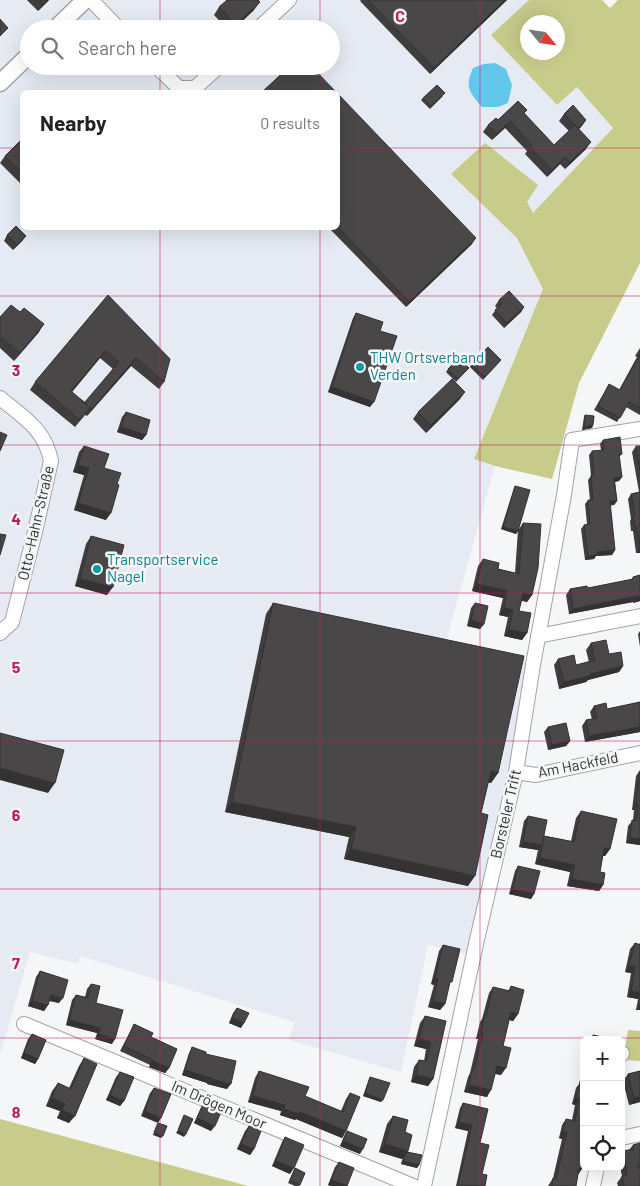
<!DOCTYPE html>
<meta charset="utf-8">
<style>
:root{--surface:#fff;--page:#f2f2f2;--text:#222;--muted:#767676;--line:#e0e0e0}
body{margin:0;font-family:Barlow,sans-serif;background:var(--page);color:var(--text)}
.controls{position:absolute;right:15px;bottom:15px;display:grid;overflow:hidden;border-radius:8px;box-shadow:0 5px 20px #0002}
.controls button{width:45px;height:45px;display:grid;place-items:center;padding:0;border:0;border-bottom:1px solid var(--line);background:var(--surface);color:var(--text);font:25px sans-serif}
.compass{position:absolute;left:520px;top:15px;width:45px;height:45px;border-radius:50%;background:var(--surface);box-shadow:0 5px 20px #0002;rotate:119deg}
.list{margin:0;padding:0;list-style:none}
h2{display:flex;justify-content:space-between;align-items:center;height:65px;margin:0;padding:0 20px;font-size:21px}
h2 small{font-size:16px;font-weight:400;color:var(--muted)}
.icon{flex:none;width:28px;height:28px;fill:none;stroke:currentColor;stroke-width:2;stroke-linecap:round;stroke-linejoin:round}
.map{position:relative;flex:none;width:640px;height:1186px;overflow:hidden}
.search{position:absolute;background:var(--surface);box-shadow:0 5px 20px #0002;left:20px;top:20px;width:320px;height:55px;display:flex;align-items:center;gap:12px;box-sizing:border-box;padding:0 18px;border-radius:28px;color:var(--muted);font-size:19px}
.panel{position:absolute;background:var(--surface);box-shadow:0 5px 20px #0002;left:20px;top:90px;width:320px;height:140px;border-radius:8px}
.map>svg:first-child{display:block}
.built{fill:#e5eaf3;fill-rule:evenodd}
.green{fill:#c8cc8a;fill-rule:evenodd}
.water{fill:#61c7ec}
.lines{fill:none;stroke-linecap:round;stroke-linejoin:round}
.minor-casing{stroke:#a2a3a5;stroke-width:16}
.tertiary-casing{stroke:#a2a3a5;stroke-width:19}
.minor{stroke:#fff;stroke-width:14}
.tertiary{stroke:#fff;stroke-width:16}
.wall{fill:#403d3f;fill-rule:evenodd}
.shaded-wall{fill:#343233}
.building{fill:#4a4749;stroke:#343233;fill-rule:evenodd}
.grid{fill:none;stroke:#c2185b;stroke-width:1;stroke-opacity:0.55}
.culture-dot{fill:#0f9aa8;stroke:#f5f6f8;stroke-width:2}
.labels{text-anchor:middle;stroke-width:5;stroke-linejoin:round;paint-order:stroke}
.culture-label{font-size:15px;fill:#0d838f;stroke:#f5f6f8;text-anchor:start}
.street-label{font-size:15px;fill:#323233;stroke:#f5f6f8}
.grid-label{font-size:16px;text-anchor:middle;font-weight:bold;fill:#c2185b;stroke:#f5f6f8;stroke-width:5;stroke-linejoin:round;paint-order:stroke}
</style>
<div class="map">
<svg width="640" height="1186" viewBox="0 0 640 1186">
<rect width="100%" height="100%" fill="#f5f6f8"/>
<path class="built" d="M0 0H529L492 35 557 105 577 87 613 128 533 214 527 202 451 174 517 238 544 289 474 459 495 466 446 641 532 661 467 954 428 945 401 1072 289 1040 294 1022 80 956 78 964 30 952 0 1055ZM29 29H331V66H29ZM22 92H338V228H22Z"/>
<path class="green" d="M529 0H602L610 8 618 0H640V263L579 383 552 479 495 466 474 459 543 289 517 238 451 174 485 143 538 185 527 202 533 213 613 128 577 87 557 105 491 35ZM528 22H558V52H528Z
M628 1030 640 1031V1061L623 1060Z
M0 1119 248 1186H0Z"/>
<path class="water" d="M495 63 506 69 512 85 508 103 498 107H482C470 92 464 88 473 68L484 64Z"/>
<g class="lines">
<g class="minor-casing">
<path id="minor" d="M91 0 119 29
M258 29 289 0
M156 66 179 88H195L219 66
M0 398C23 417 45 429 51 461L35 532 12 622 0 633
M538 636 640 616
M516 772 536 775 640 753
M24 1024 413 1186
M621 1055 622 1053
M621 1138 640 1134
M424 1186 476 944 516 772 533 665 564 495 572 440 640 429
M593 1186 597 1167"/>
</g>
<g class="tertiary-casing">
<path id="tertiary" d="M55 29 85 0
M0 83 29 55"/>
</g>
<use href="#minor" class="minor"/>
<use href="#tertiary" class="tertiary"/>
</g>
<path class="wall" d="M27 0H49L38 11Z
M361 0H507L430 74 360 1Z
M219 7 254 10 234 29H227L214 15Z
M443 96 430 109 421 100 423 98Z
M524 114 554 145 569 131 559 121 564 114 586 120 579 129 586 149 565 169 560 164 547 177 525 154 527 151 505 128 492 140 483 132 488 125 498 120Z
M22 139V185L0 163 5 156Z
M329 228H338L472 244 406 307Z
M7 235 26 236 22 241 13 250 4 241Z
M108 295 164 382 159 389 131 366 87 416 85 415 75 427 30 390 35 382ZM100 358 113 369 85 402 72 392Z
M499 300 524 307 521 312 504 328 492 315 497 308 495 306Z
M356 313 380 331 370 407 328 392 353 318Z
M0 317 39 332 14 361 0 348Z
M640 348V415L626 407 617 422 594 410 609 384 619 390 637 357 635 356Z
M501 360 483 380 470 367 471 364Z
M448 369 467 370 456 382 446 372Z
M465 392 459 400 426 433 413 419 418 412Z
M126 412 146 435 142 440 117 432 122 417Z
M585 415 593 425 592 428 582 430 584 417Z
M603 440 622 454 619 457 622 477 619 481 615 482 617 501 614 505H610L615 550 612 555 596 556 594 559 585 560 581 529 584 525 587 524 585 504 588 500H590L588 480 591 476 589 455 592 451 601 450 600 444Z
M84 446 104 468 106 520 74 510 84 475 73 472 79 452Z
M636 446H640V553H636L633 531H631L630 521 631 519 628 499 631 494 639 492 632 452Z
M515 486 519 529 523 523 532 595 527 602 522 600 519 611 527 633 522 640 504 636 508 617 499 615 503 598 472 591 478 566 483 559 498 569 515 573 518 530 516 534 501 529 514 488Z
M91 536 107 595 75 586 86 544Z
M640 575V601L633 603V602L569 614 566 595 570 589 588 588 631 580 633 577Z
M273 603 498 773 491 783 488 782 481 813 468 886 344 859 349 837 225 812 266 614Z
M475 603 484 624 480 629 467 626 471 608Z
M640 631V647L638 634Z
M591 643 609 654 623 666 619 672 588 680 586 682 559 689 554 665 558 659 576 665 589 662 586 650Z
M640 702V732L585 742 582 726 586 720 592 719 590 712 594 706 607 709Z
M548 727 570 741 566 746 548 750 544 732Z
M640 770V845L626 843 628 826 633 820 634 810H632L636 776Z
M581 811 610 849 605 856H603L600 872 603 885 599 891 567 886 570 872 535 864 538 850 519 847 524 821 528 816 543 838 544 836 571 841 576 818Z
M518 866 534 894 531 899 509 894 515 871Z
M635 943 639 944 640 943V1010H636L638 999 627 997 631 973 625 972 630 949Z
M443 945 449 986 445 1004 440 1010 428 1007 434 985 431 984 439 951Z
M40 971 59 1003 49 1001 48 1005 44 1011 28 1006 36 977Z
M91 984 96 1003 112 1044 95 1039 97 1033 66 1025 72 1000 76 995 85 997 87 989Z
M511 986 518 1014 513 1021 509 1020 503 1046 501 1075 495 1074 487 1097 464 1092 468 1077 470 1073 478 1039H476L480 1022 482 1019 489 993 493 987 508 991Z
M237 1008 241 1028 229 1023 233 1013Z
M425 1016 446 1021 433 1079 428 1086 411 1082 414 1067 419 1060 424 1061 426 1049 414 1046 420 1023Z
M134 1024 169 1068 165 1073 149 1067 150 1065 120 1051 131 1030Z
M32 1034 38 1059 35 1064 21 1058 28 1039Z
M192 1047 227 1089 207 1084V1083L182 1075 189 1053Z
M84 1058 69 1123 57 1118 60 1111 46 1106 52 1091 58 1083 69 1088 79 1066Z
M584 1061V1161L582 1169 578 1175 576 1186H548L553 1178 562 1139 559 1138 562 1125 566 1119 572 1120 575 1105 572 1104 576 1088 579 1084Z
M259 1071 305 1096 341 1111 346 1099 350 1093 346 1131 342 1138 296 1119 295 1120 280 1115 281 1111 248 1102 255 1078Z
M640 1071V1102L629 1105 623 1081 628 1074Z
M120 1072 124 1101 120 1106 106 1100 116 1077Z
M370 1077 381 1102 363 1096 369 1079Z
M154 1088 171 1094 141 1116 150 1093Z
M463 1103 480 1143 482 1174 485 1186H456L468 1131 455 1128 460 1108Z
M203 1104 211 1131 194 1123 200 1110Z
M393 1116 405 1132 407 1152 419 1165 417 1168 401 1164 403 1157 402 1159 379 1152 387 1124Z
M249 1126 254 1149 250 1155 237 1149 245 1131Z
M347 1131 360 1154 340 1146 344 1136Z
M285 1137 290 1174 272 1166 282 1142Z
M640 1143V1170L639 1171 640 1186H618L617 1183 622 1176 620 1167H621V1154L623 1151 629 1150 633 1145Z
M339 1162 347 1186 328 1185 335 1167Z
M295 1168 305 1173 299 1186H295L288 1183Z"/>
<path class="shaded-wall" d="M47 0H49L38 11 43 4Z
M505 0H507L430 74 434 68Z
M260 2 254 10 234 29H233L236 25Z
M586 120 582 126 573 135 577 128Z
M510 121 505 128 492 140 497 134Z
M591 142 586 149 565 169 570 162Z
M565 157 560 164 547 177 552 170Z
M26 236 22 241 13 250 17 245Z
M476 238 472 244 406 307 409 302Z
M524 307 521 312 504 328 507 323Z
M44 324 39 332 14 361 20 353Z
M105 351 100 358 66 399 71 391Z
M136 358 131 366 87 416 92 409Z
M332 387 374 402 370 407 328 392Z
M465 392 459 400 426 433 431 425Z
M593 425 592 428 582 430 584 427Z
M121 427 146 435 142 440 117 432Z
M78 465 89 468 84 475 73 472Z
M622 477 619 481 611 482 614 478Z
M610 501H617L614 505 607 506Z
M78 503 111 513 106 520 74 510Z
M503 527 518 531 516 534 501 529Z
M640 548V553H636Z
M615 550 612 555 596 556 594 559 585 560 588 556 597 552Z
M80 579 113 587 107 595 75 586Z
M477 584 507 591 503 598 472 591Z
M523 593 532 595 527 602 518 600Z
M637 596 633 602 569 614 573 609Z
M637 597H640V601L633 603Z
M504 608 513 610 508 617 499 615Z
M471 620 484 624 480 629 467 626Z
M509 630 527 633 522 640 504 636Z
M623 666 619 672 588 680 586 682 559 689 564 682 590 674Z
M640 727V732L585 742 589 736Z
M570 741 566 746 548 750 552 745Z
M0 768 55 783 48 793 0 780Z
M491 771 498 773 491 783 484 781Z
M232 802 356 827 349 837 225 812Z
M636 804H638L634 810H632Z
M630 838 640 839V845L626 843Z
M523 842 542 845 538 850 519 847Z
M604 848 610 849 605 856 599 855Z
M351 849 475 876 468 886 344 859Z
M540 858 575 865 570 872 535 864Z
M572 879 603 885 599 891 567 886Z
M513 889 534 894 531 899 509 894Z
M629 966 635 967 631 973 625 972Z
M435 978 438 979 434 985 431 984Z
M631 991 640 993V996L638 999 627 997Z
M51 995 63 998 59 1003 47 1000Z
M32 1001 48 1005 44 1011 28 1006Z
M433 1001 445 1004 440 1010 428 1007Z
M640 1004V1010H636Z
M511 1012 518 1014 513 1021 506 1019Z
M232 1018 244 1023 241 1028 229 1023Z
M69 1020 100 1028 97 1033 66 1025Z
M481 1032 483 1033 478 1039H476Z
M99 1034 115 1039 112 1044 95 1039Z
M419 1039 431 1042 426 1049 414 1046Z
M24 1053 38 1059 35 1064 21 1058Z
M153 1061 169 1068 165 1073 149 1067Z
M497 1066 506 1068 501 1075 492 1073Z
M185 1070 211 1078 207 1083 182 1075Z
M416 1075 433 1079 428 1086 411 1082Z
M211 1079 231 1084 227 1089 207 1084Z
M469 1085 491 1090 487 1097 464 1092Z
M365 1093 383 1100 381 1102 363 1096Z
M110 1095 124 1101 120 1106 106 1100Z
M253 1096 285 1105 281 1111 248 1102Z
M640 1097V1102L629 1105 634 1098Z
M52 1098 65 1104 60 1111 46 1106Z
M576 1098 579 1099 575 1105 572 1104Z
M284 1109 300 1112 346 1131 342 1138 296 1119 295 1120 280 1115Z
M62 1110 75 1116 69 1123 57 1118Z
M145 1111 161 1118 158 1123 141 1116Z
M197 1118 215 1126 211 1131 194 1123Z
M459 1122 472 1125 468 1131 455 1128Z
M178 1130 186 1134 184 1137 176 1133Z
M154 1132 163 1136 161 1138 153 1135Z
M563 1132H567L562 1139 559 1138Z
M343 1141 363 1149 360 1154 340 1146Z
M241 1144 254 1149 250 1155 237 1149Z
M385 1144 408 1151 402 1159 379 1152Z
M276 1161 294 1168 290 1174 272 1166Z
M403 1161 419 1165 417 1168 401 1164Z
M331 1180 347 1186H330L328 1185Z"/>
<path class="building" d="M40 0H47L43 4Z
M227 0H258L260 2 236 25 219 7Z
M368 0H505L434 68Z
M0 19 8 28 0 36Z
M290 66H311L336 92H262Z
M437 85 445 93 431 106 423 98Z
M338 94 476 238 409 302 338 227Z
M518 101 527 110 524 113 554 145 575 125 591 142 570 162 565 157 552 170 530 147 532 145 510 121 497 134 488 125 496 118 498 120Z
M573 105 586 120 578 128 564 114Z
M22 139V173L5 156Z
M16 226 26 236 17 245 7 235Z
M509 291 524 307 507 323 495 310 502 304 499 300Z
M108 295 170 359 164 382 136 358 92 409 90 407 80 420 35 382ZM105 351 119 362 85 402 88 406 71 391Z
M11 305 20 312 24 308 44 324 20 353 2 338 0 341V317Z
M356 313 383 322 380 331 397 336 374 402 332 387Z
M488 347 501 360 485 377 471 364Z
M640 354V408L629 402 620 418 598 406 609 384 620 390Z
M459 358 469 368 458 379 448 369Z
M452 379 465 392 431 425 418 412Z
M126 412 150 420 146 435 121 427Z
M585 415 594 416 593 425 584 427Z
M0 432 7 435 0 451Z
M620 437 622 454H619L622 477 614 478 617 501H610L615 550 597 552V555L588 556 584 525 590 524 588 500H593L591 475H594L592 451 604 450 603 440Z
M84 446 109 454 104 468 121 473 117 484 119 485 111 513 78 503 89 468 78 465Z
M636 446H640V471Z
M515 486 530 490 518 531 503 527Z
M640 492V548L636 526H635L633 516 635 515 631 494Z
M523 523 541 524 538 568 532 595 523 593 519 611 531 613 527 633 509 630 513 610 504 608 507 591 477 584 483 559 499 563 498 569 519 574Z
M0 534 6 535 0 555Z
M91 536 124 545 113 587 80 579Z
M640 575V597H637V596L573 609 570 589 587 586 588 588 633 579V577Z
M273 603 391 628 524 656 498 773 491 771 481 813 488 815 475 876 351 849 356 827 232 802Z
M475 603 488 606 484 624 471 620Z
M606 640 609 654 621 652 623 666 590 674V676L564 682 558 659 574 655 576 665 595 660 591 643Z
M640 702V727L589 736 586 720 597 718 594 706 606 703 607 709Z
M566 723 570 741 552 745 548 727Z
M0 733 64 750 55 783 0 768Z
M640 771V839L630 838 632 820 636 821 638 804H636Z
M581 811 617 819 610 849 604 848 600 872 605 873 603 885 572 879 575 865 540 858 544 836 574 842Z
M528 816 547 820 542 845 523 842Z
M518 866 540 871 534 894 513 889Z
M635 943 640 945V993L631 991 635 967 629 966Z
M443 945 460 949 452 982H450L445 1004 433 1001 438 979 435 978Z
M40 971 68 980 63 998 51 995 48 1005 32 1001Z
M91 984 100 986 96 1003 123 1010 115 1039 99 1034 100 1028 69 1020 76 995 88 998Z
M511 986 524 990 518 1014 511 1012 503 1046 511 1048 506 1068 497 1066 491 1090 469 1085 472 1070H474L483 1033 481 1032 485 1015 486 1016 493 987 510 991Z
M237 1008 249 1013 244 1023 232 1018Z
M425 1016 446 1021 433 1079 416 1075 419 1060 427 1061 431 1042 419 1039Z
M134 1024 153 1033 151 1037 177 1049 169 1068 153 1061V1060L124 1046Z
M32 1034 46 1040 38 1059 24 1053Z
M593 1035 616 1040H592Z
M192 1047 206 1052V1054L236 1061 231 1084 211 1079V1078L185 1070Z
M84 1058 97 1064 75 1116 62 1110 65 1104 52 1098 58 1083 71 1089Z
M259 1071 309 1087 305 1096 343 1112 350 1093 360 1097 346 1131 300 1112 299 1114 284 1109 285 1105 253 1096Z
M640 1071V1097L634 1098 628 1074Z
M120 1072 134 1077 124 1101 110 1095Z
M584 1075V1161L582 1169 579 1168 576 1186H552L553 1178 556 1179 567 1132H563L566 1119 575 1121 579 1099 576 1098 580 1082H582Z
M370 1077 390 1083 383 1100 365 1093Z
M154 1088 171 1094 161 1118 145 1111Z
M463 1103 488 1109 480 1143 489 1145 482 1174 487 1175 485 1186 458 1185 472 1125 459 1122Z
M203 1104 221 1112 215 1126 197 1118Z
M184 1115 193 1119 186 1134 178 1130Z
M393 1116 408 1120 405 1132 412 1135 408 1151 385 1144Z
M158 1123 167 1126 163 1136 154 1132Z
M249 1126 261 1131 254 1149 241 1144Z
M347 1131 367 1139 363 1149 343 1141Z
M285 1137 304 1145 294 1168 276 1161Z
M640 1143V1165H638L640 1175V1186H624L622 1176 627 1175 623 1151 634 1149 633 1145Z
M407 1152 422 1155 419 1165 403 1161 405 1155Z
M339 1162 354 1168 347 1186 331 1180Z
M295 1168 305 1173 300 1185 290 1180Z"/>
<path class="grid" d="M160 0V29M320 0V29M480 0V1186M160 66V92M320 66V92M0 148H22M338 148H640M160 228V1186M320 228V1186M0 296H640M0 445H640M0 593H640M0 741H640M0 889H640M0 1038H640"/>
<g class="culture-dot">
<circle cx="360" cy="367" r="5"/>
<circle cx="97" cy="569" r="5"/>
</g>
<g class="labels">
<g class="culture-label">
<text x="370" y="363">THW Ortsverband<tspan x="370" dy="17">Verden</tspan></text>
<text x="107" y="565">Transportservice<tspan x="107" dy="17">Nagel</tspan></text>
</g>
<g class="street-label">
<text transform="translate(36 523) rotate(-77)" y="5">Otto-Hahn-Straße</text>
<text transform="translate(578 765) rotate(-11)" y="5">Am Hackfeld</text>
<text transform="translate(506 814) rotate(-77)" y="5">Borsteler Trift</text>
<text transform="translate(219 1105) rotate(23)" y="5">Im Drögen Moor</text>
</g>
</g>
<g class="grid-label">
<text x="400" y="22">C</text>
<text x="16" y="376">3</text>
<text x="16" y="525">4</text>
<text x="16" y="673">5</text>
<text x="16" y="821">6</text>
<text x="16" y="969">7</text>
<text x="16" y="1118">8</text>
</g>
</svg>
<div class="controls">
<button>+</button>
<button>−</button>
<button><svg class="icon" aria-label="locate" viewBox="0 0 24 24"><circle cx="12" cy="12" r="6"/><path d="M12 2v4M12 18v4M2 12h4M18 12h4"/></svg></button>
</div>
<svg class="compass" viewBox="-18 -18 36 36"><path d="M0-13l5 13h-10z" fill="#e53935"/><path d="M0 13l5-13h-10z" fill="#767676"/></svg>
<div class="search"><svg class="icon" aria-label="search" viewBox="0 0 24 24"><circle cx="10" cy="10" r="6"/><path d="M15 15l6 6"/></svg>Search here</div>
<section class="panel">
<h2>Nearby<small>0 results</small></h2>
<ul class="list">
</ul>
</section>
</div>
